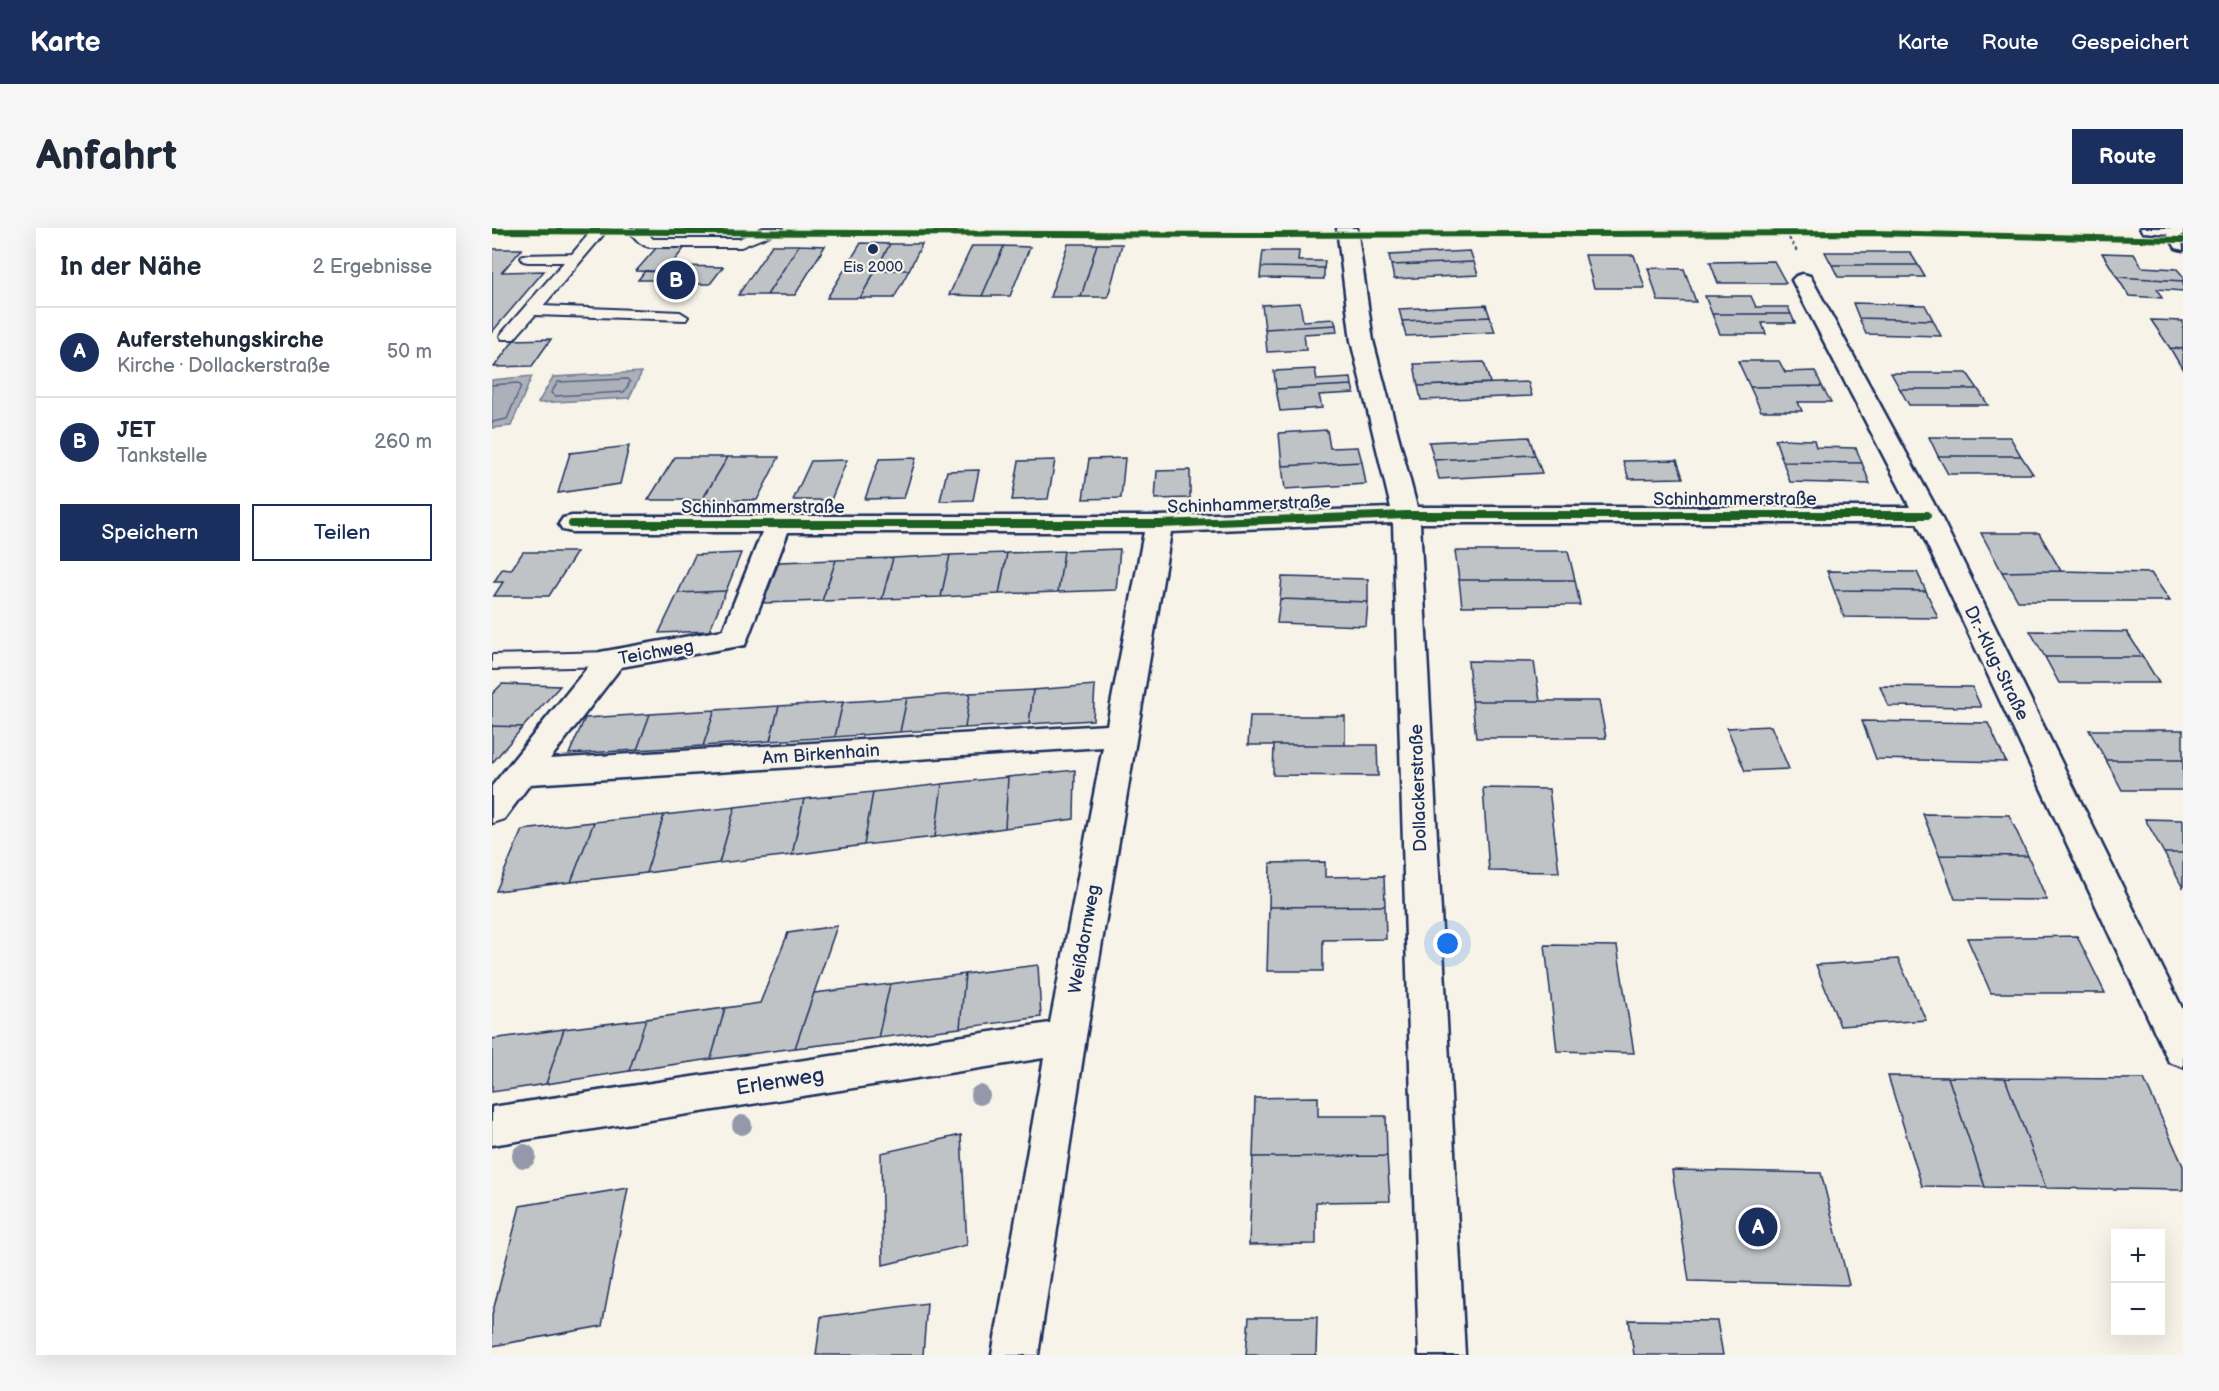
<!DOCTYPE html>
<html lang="de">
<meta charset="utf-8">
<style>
:root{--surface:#fff;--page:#f6f6f7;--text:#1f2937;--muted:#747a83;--line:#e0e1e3;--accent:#1b2f5e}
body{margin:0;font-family:"Balsamiq Sans",sans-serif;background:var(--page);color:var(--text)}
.controls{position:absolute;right:18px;bottom:18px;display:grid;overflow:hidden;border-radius:0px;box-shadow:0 6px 24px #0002}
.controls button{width:54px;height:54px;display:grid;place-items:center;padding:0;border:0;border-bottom:2px solid var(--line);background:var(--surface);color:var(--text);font:30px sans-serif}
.you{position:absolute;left:956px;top:716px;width:21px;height:21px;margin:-15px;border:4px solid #fff;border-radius:50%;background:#1a73e8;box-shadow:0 0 0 9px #1a73e833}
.badge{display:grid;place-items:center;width:39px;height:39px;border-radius:50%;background:var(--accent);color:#fff;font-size:20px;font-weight:700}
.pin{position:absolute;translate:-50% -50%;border:3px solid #fff;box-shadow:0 2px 6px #0006}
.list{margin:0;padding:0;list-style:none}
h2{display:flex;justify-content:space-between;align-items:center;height:78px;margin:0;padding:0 24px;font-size:26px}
h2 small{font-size:20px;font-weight:400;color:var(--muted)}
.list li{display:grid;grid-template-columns:39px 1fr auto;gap:18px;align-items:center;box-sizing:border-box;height:90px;padding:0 24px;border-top:2px solid var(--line)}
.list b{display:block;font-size:22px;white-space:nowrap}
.list p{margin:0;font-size:20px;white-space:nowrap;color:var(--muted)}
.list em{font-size:20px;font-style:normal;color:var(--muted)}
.actions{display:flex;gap:12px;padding:18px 24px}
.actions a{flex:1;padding:14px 0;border:2px solid var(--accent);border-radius:0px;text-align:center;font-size:21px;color:var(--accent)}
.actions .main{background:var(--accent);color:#fff}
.map{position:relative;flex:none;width:1691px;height:1127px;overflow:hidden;border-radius:0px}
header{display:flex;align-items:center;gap:36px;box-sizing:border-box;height:84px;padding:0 30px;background:var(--accent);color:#fff}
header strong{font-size:28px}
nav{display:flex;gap:33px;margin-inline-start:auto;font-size:21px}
.intro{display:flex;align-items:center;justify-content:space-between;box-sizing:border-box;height:144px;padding:0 36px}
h1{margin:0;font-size:42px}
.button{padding:15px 27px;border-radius:0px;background:var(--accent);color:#fff;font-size:21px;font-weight:700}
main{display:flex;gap:36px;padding:0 36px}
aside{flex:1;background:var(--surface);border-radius:0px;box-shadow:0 6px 24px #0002}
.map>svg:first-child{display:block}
.water{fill:#acb0b9;stroke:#727c95;stroke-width:1.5}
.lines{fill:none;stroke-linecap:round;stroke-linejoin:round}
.shore{stroke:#556382;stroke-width:1.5}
.building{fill:#c0c3c5;stroke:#1b2f5e;stroke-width:1.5}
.lane-casing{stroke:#1b2f5e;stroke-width:4}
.street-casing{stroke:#1b2f5e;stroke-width:5}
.primary-casing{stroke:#1b2f5e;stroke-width:5}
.path{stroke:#1b2f5e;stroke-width:2;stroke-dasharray:3 3;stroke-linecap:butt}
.lane{fill:#f7f3e8;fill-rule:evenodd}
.street{fill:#f7f3e8;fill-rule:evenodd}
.primary{fill:#f7f3e8;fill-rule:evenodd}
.cycleway-far1-casing{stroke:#f7f3e8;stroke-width:8}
.cycleway-casing{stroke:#f7f3e8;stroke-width:12}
.cycleway-far1{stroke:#1b5e20;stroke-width:6}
.cycleway{stroke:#1b5e20;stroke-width:8}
.tree{fill:#9399a9}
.poi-dot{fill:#1b2f5e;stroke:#f7f3e8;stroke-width:2}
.labels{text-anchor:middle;stroke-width:4.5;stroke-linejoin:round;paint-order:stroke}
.far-poi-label{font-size:15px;fill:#1b2f5e;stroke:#f7f3e8}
.street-label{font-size:18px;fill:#1b2f5e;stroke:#f7f3e8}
.near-street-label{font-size:21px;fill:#1b2f5e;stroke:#f7f3e8}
</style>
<header>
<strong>Karte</strong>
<nav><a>Karte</a><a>Route</a><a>Gespeichert</a></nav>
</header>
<div class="intro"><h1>Anfahrt</h1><a class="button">Route</a></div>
<main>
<aside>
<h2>In der Nähe<small>2 Ergebnisse</small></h2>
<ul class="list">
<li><span class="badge">A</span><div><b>Auferstehungskirche</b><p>Kirche · Dollackerstraße</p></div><em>50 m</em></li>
<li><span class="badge">B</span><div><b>JET</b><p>Tankstelle</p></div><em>260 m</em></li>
</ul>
<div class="actions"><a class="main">Speichern</a><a>Teilen</a></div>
</aside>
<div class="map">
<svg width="1691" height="1127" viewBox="0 0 1691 1127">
<rect width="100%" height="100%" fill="#f7f3e8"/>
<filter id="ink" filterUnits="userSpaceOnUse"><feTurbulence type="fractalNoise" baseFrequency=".0167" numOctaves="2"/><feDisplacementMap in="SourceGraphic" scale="12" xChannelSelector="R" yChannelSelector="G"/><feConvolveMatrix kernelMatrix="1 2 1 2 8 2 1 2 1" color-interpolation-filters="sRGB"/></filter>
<g filter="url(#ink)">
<path class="water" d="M150 144 137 170 46 175 61 149Z
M40 148 19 198 0 200V152Z"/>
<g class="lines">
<path class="shore" d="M135 151 138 154 132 164 63 168 59 165 66 154Z
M0 157 26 155 29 158 15 191 0 194"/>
</g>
<path class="building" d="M172 11 199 12 173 44 144 43Z
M369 15 398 16 368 70H335Z
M398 16H430L417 42H384Z
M576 16H605L589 69H558Z
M605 16H630L616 69H589Z
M280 17H307L275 67H246Z
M307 17 333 18 303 67H275Z
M480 18H512L490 68 457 67Z
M512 18 538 19 518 68H490Z
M0 21H30L10 44 52 43 0 104Z
M771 23H807L806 33H833L832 40 769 39Z
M978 23 982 34 899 37 897 27Z
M1333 24H1418L1426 37H1340Z
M1610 25 1642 26 1650 39 1685 41 1691 48V53L1625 49Z
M1093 27H1142L1153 60H1102Z
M1282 33 1294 55H1226L1218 34Z
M982 34 986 47 902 51 899 37Z
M1340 37H1426L1433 49H1346Z
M188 38 231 39 218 56H174L177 52H146L153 43 183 44Z
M769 39 832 40V51L768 50Z
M1156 40 1192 41 1204 74 1166 73Z
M384 42H417L402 70H368Z
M1625 49 1691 53V63L1665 61 1670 70 1637 68Z
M1213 68H1259L1264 79H1296L1299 86H1220Z
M808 75 811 93 842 91 844 97 773 101 770 77Z
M1361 75 1433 77 1441 92 1367 90Z
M994 77 998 89 910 93 907 81Z
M1220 86H1299L1303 95H1270L1274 106H1228Z
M998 89 1003 104 914 108 910 93Z
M1367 90 1441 92 1449 108 1374 106Z
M1659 92 1691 93V121L1678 120Z
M844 97 845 104 812 106 814 122 775 124 773 101Z
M59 111 40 138 2 139 22 112Z
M1678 120 1691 121V142Z
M1246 133H1287L1293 144 1323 143 1330 158 1258 159Z
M992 134 998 155 926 158 922 136Z
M823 141 825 152 859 150 860 157 784 161 782 143Z
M1399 145H1475L1486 161H1408Z
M1036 154 1040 168 929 172 926 158Z
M860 157 862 165 827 167 830 180 788 183 784 161Z
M1330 158 1339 174H1306L1310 183H1269L1258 159Z
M1408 161H1486L1496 177H1417Z
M835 202 838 220 866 219 870 234 790 238 787 205Z
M1037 209 1043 227 942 232 937 214Z
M1437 209H1518L1529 228H1446Z
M1283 211 1322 212 1324 219 1364 220 1370 235 1291 234Z
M137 218 128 256 66 265 78 225Z
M1043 227 1050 245 947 251 942 232Z
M1446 228H1529L1541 246H1456Z
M183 229H236L210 272H156Z
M236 229H287L265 272H210Z
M424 230 412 270 373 271 387 231Z
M633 230 629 270 591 271 597 231Z
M355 232 339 272H301L319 233Z
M563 232 556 271 520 272 527 233Z
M1185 232 1191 250 1137 251 1131 233Z
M870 234 874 256 793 261 790 238Z
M1291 234 1370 235 1378 256 1298 254Z
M487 242 481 272 448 273 455 243Z
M698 242V270L663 271 665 243Z
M1489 305H1547L1569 343 1510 344Z
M628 321 624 362 566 364 572 323Z
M572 323 566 364 507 366 515 325Z
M963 323H1076L1083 352H967Z
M31 324H85L57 368H2L11 354H2L10 341 19 342Z
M249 325 234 363 186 365 203 327Z
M515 325 507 366 449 369 458 327Z
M458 327 449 369 390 371 401 330Z
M401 330 390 371 330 373 344 332Z
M344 332 330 373 271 375 287 334Z
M1335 343 1425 344 1434 363 1342 362Z
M1569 343 1659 345 1678 373H1526L1510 344Z
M790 349 876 351V374L788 371Z
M967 352H1083L1088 377 970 378Z
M1342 362 1434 363 1446 390 1352 389Z
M234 363 217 403 167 405 186 365Z
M788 371 876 374 874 398 785 395Z
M1538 403 1635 404 1651 429H1553Z
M1553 429H1651L1667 455H1567Z
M976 433 1042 434 1048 473H980Z
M10 456 68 458 31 499 0 498V466Z
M603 457 601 492 537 496 541 462Z
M1388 458 1480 459 1489 479 1396 478Z
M541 462 537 496 473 500 478 465Z
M478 465 473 500 408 504 415 470Z
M415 470 408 504 343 509 351 474Z
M980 473H1107L1114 510H984Z
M351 474 343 509 278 513 287 478Z
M287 478 278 513 211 518 223 482Z
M223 482 211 518 145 522 158 486Z
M158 486 145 522 77 526 93 490Z
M758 488H853V517H756Z
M1370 493 1496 495 1514 534 1384 531Z
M0 498 31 499 0 535Z
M1279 498 1297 541 1253 543 1235 500Z
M1597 502H1691V532H1614Z
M782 517H885L886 548 781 547Z
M1614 532H1691V562H1630Z
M583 542 582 591 513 600 516 549Z
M516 549 513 600 443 609 450 556Z
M450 556 443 609 372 617 381 564Z
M991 560 1057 561 1067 644 997 643Z
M381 564 372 617 300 627 312 571Z
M312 571 300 627 227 635 243 579Z
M243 579 227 635 154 645 172 587Z
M1431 586 1517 587 1536 628 1447 627Z
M172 587 154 645 79 654 102 594Z
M1653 591 1691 592V625H1672Z
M102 594 79 654 4 663 30 602Z
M1672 625H1691V660Z
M1447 627 1536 628 1555 672 1463 671Z
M833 634V649L892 648 893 678 777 679 778 635Z
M893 678 894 711 831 712V743H775L777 679Z
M345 698 303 820 219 831 233 780 268 775 296 705Z
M1585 708 1613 765H1499L1475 710Z
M1053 717 1125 718 1142 825 1065 823Z
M1406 731 1434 792 1348 798 1324 737Z
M546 737 549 789 468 800 473 746Z
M473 746 468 800 386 810 398 756Z
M398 756 386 810 303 820 322 765Z
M233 780 219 831 137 843 154 791Z
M154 791 137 843 54 856 72 801Z
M72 801 54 856 0 864V811Z
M1396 848 1456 849 1493 959 1430 958Z
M1456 849 1513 850 1554 960 1493 959Z
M1513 850 1652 851 1691 938V962L1554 960Z
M826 869V888H894L895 928 761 929 763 870Z
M469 907 475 1017 391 1037 389 925Z
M895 928 898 973 824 974V1016L757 1017 761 929Z
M1180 942 1329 945 1357 1057 1197 1053Z
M136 960 110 1098 0 1118V1087L28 978Z
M435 1075 431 1127H324L329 1089Z
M757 1089H825L824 1127H754Z
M1137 1092 1225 1093 1231 1127H1142Z"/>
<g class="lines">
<g class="lane-casing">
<path id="lane" d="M102 0H117L51 78 188 84 196 89 194 92 43 87 22 111H10L8 108 10 105 72 34H36L31 33 29 30 31 27 80 26Z
M140 0H155L153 3 161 11H247L271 0H290L288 3 249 19H157C149 17 142 10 138 3Z
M119 424 127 426 130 431 127 436 119 438 0 441V427Z"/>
</g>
<g class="street-casing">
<path id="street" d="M845 0H865L881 113 925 279H1418L1300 52 1304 48 1311 46 1318 48 1448 287 1691 782V839L1677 834 1425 295H928L973 1127H927L901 295 679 304 594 809 546 1127H500L552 830 0 917V879L558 795 611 519 38 556 12 591 0 595V558L108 424 231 402 270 304H80L71 302 67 296 71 290 80 288H667L899 280 859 113ZM296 304H652L615 497 58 531 129 439 253 417Z
M1671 0H1689L1691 22 1684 20Z"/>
</g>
<g class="primary-casing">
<path id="primary" d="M1648 0H1691V7L1651 4Z"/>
</g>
<path class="path" d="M1294 5 1306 25"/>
<use href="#lane" class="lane"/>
<use href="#street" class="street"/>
<use href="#primary" class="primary"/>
<g class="cycleway-far1-casing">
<path id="cycleway-far1" d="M0 3 751 7 1379 5 1691 12"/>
</g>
<g class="cycleway-casing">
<path id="cycleway" d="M80 296H667L914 287H1435"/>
</g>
<use href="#cycleway-far1" class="cycleway-far1"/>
<use href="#cycleway" class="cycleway"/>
</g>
<g class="tree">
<circle cx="488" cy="867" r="10"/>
<circle cx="250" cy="897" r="10"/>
<circle cx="32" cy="928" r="12"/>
</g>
</g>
<circle class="poi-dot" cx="381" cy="21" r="6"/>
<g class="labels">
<g class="far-poi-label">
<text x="381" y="44">Eis 2000</text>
</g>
<g class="street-label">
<text x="1243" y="277">Schinhammerstraße</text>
<text transform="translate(757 276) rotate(-2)" y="6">Schinhammerstraße</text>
<text x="271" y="285">Schinhammerstraße</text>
<text transform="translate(164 424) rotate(-10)" y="6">Teichweg</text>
<text transform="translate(1505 435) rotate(64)" y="6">Dr.-Klug-Straße</text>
<text transform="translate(329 526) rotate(-4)" y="6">Am Birkenhain</text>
<text transform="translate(926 560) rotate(-92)" y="6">Dollackerstraße</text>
<text transform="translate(592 711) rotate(-80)" y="6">Weißdornweg</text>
</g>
<g class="near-street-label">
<text transform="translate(288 853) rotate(-9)" y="7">Erlenweg</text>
</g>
</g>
</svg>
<div class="controls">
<button>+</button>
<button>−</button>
</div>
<div class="you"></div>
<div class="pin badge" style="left:1266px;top:999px">A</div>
<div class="pin badge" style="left:184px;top:52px">B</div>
</div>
</main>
